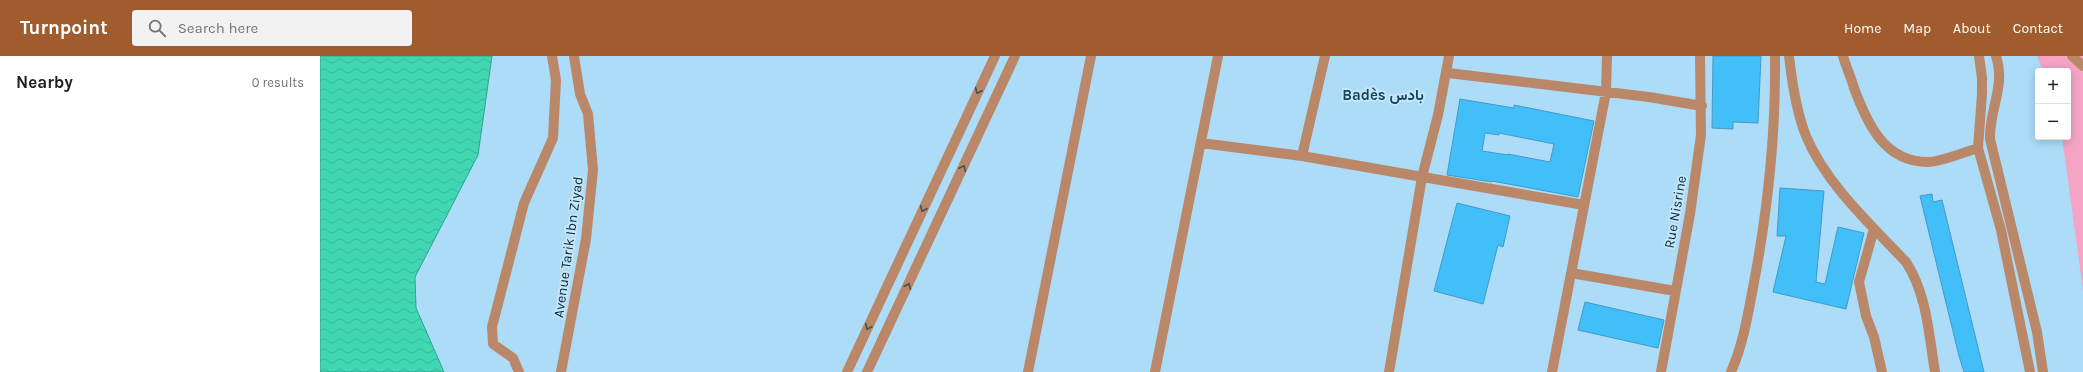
<!DOCTYPE html>
<meta charset="utf-8">
<style>
:root{--surface:#fff;--page:#f2f2f2;--text:#202124;--muted:#757577;--line:#e0e0e0;--accent:#a05c2d}
body{margin:0;font-family:Karla,Vazirmatn,sans-serif;background:var(--page);color:var(--text)}
.controls{position:absolute;right:12px;top:12px;display:grid;overflow:hidden;border-radius:4px;box-shadow:0 2px 10px #0003}
.controls button{width:36px;height:36px;display:grid;place-items:center;padding:0;border:0;border-bottom:1px solid var(--line);background:var(--surface);color:var(--text);font:20px sans-serif}
.list{margin:0;padding:0;list-style:none}
h2{display:flex;justify-content:space-between;align-items:center;height:52px;margin:0;padding:0 16px;font-size:17px}
h2 small{font-size:13px;font-weight:400;color:var(--muted)}
.icon{flex:none;width:22px;height:22px;fill:none;stroke:currentColor;stroke-width:2;stroke-linecap:round;stroke-linejoin:round}
.map{position:relative;flex:none;width:1763px;height:316px;overflow:hidden}
header{display:flex;align-items:center;gap:24px;box-sizing:border-box;height:56px;padding:0 20px;background:var(--accent);color:#fff}
header strong{font-size:19px}
nav{display:flex;gap:22px;margin-inline-start:auto;font-size:14px}
.search{width:280px;height:36px;background:var(--page);display:flex;align-items:center;gap:10px;box-sizing:border-box;padding:0 14px;border-radius:4px;color:var(--muted);font-size:15px}
main{display:flex}
aside{flex:1;background:var(--surface)}
.map>svg:first-child{display:block}
.grass{fill:#f5a4c5}
.water{fill:url(#water-waves);stroke:#2ea38f}
.building{fill:#42bef8;stroke:#449ac5;fill-rule:evenodd}
.lines{fill:none;stroke-linecap:round;stroke-linejoin:round}
.minor{stroke:#ba8869;stroke-width:10}
.oneway{stroke:#4c504d}
.labels{text-anchor:middle;stroke-width:3.5;stroke-linejoin:round;paint-order:stroke}
.street-label{font-size:14px;fill:#032a3b;stroke:#c7e7f9}
.neighbourhood-label{font-size:15px;font-weight:bold;fill:#17455c;stroke:#c7e7f9}
</style>
<header>
<strong>Turnpoint</strong>
<div class="search"><svg class="icon" aria-label="search" viewBox="0 0 24 24"><circle cx="10" cy="10" r="6"/><path d="M15 15l6 6"/></svg>Search here</div>
<nav><a>Home</a><a>Map</a><a>About</a><a>Contact</a></nav>
</header>
<main>
<aside>
<h2>Nearby<small>0 results</small></h2>
<ul class="list">
</ul>
</aside>
<div class="map">
<svg width="1763" height="316" viewBox="0 0 1763 316">
<defs>
<pattern id="water-waves" width="16" height="10" patternUnits="userSpaceOnUse"><rect width="16" height="10" fill="#41d7b3"/><path d="M0 5q4-4 8 0t8 0" fill="none" stroke="#37b99b"/></pattern>
</defs>
<rect width="100%" height="100%" fill="#acdcf7"/>
<path class="grass" d="M1717 0H1763V234L1742 81H1748V15H1723Z"/>
<path class="water" d="M0 0H172L158 99 95 221 96 252 124 316H0Z"/>
<path class="building" d="M1393 0H1441L1438 67 1413 66V73L1392 72Z
M1140 43 1194 52V49L1274 65 1258 141 1172 125V126L1127 119ZM1165 77 1179 79V77L1234 88 1230 106 1188 98V99L1162 95Z
M1460 132 1504 135 1496 226 1505 228 1518 171 1544 177 1526 253 1453 236 1466 180H1457Z
M1612 138 1613 146 1622 144 1664 316H1644L1639 300 1600 140Z
M1137 147 1190 160 1183 191 1178 189 1163 248 1114 235Z
M1265 246 1344 264 1338 292 1258 274Z"/>
<g class="lines">
<path class="minor" d="M1469 0C1472 27 1476 55 1486 80 1506 128 1551 169 1586 206 1607 238 1609 280 1615 316
M1523 0C1526 11 1531 21 1534 32 1547 67 1564 106 1608 106 1622 106 1644 96 1658 92
M1659 0 1662 22V38L1658 92 1681 174 1710 316
M1676 0C1686 29 1669 54 1670 83L1717 276 1723 316
M1752 0 1763 10
M1128 17 1329 41 1382 50
M881 87 982 100 1264 149
M982 100 1005 0
M1554 173 1539 226 1546 260 1554 281 1562 316
M1251 217 1355 235
M199 316 193 302 173 288 172 271 204 147 233 82 236 24 232 0
M241 316 266 183 273 114 268 58 260 38 254 0
M527 316 675 0
M547 316 695 0
M708 316 771 0
M835 316 898 0
M1069 316 1102 121 1118 59 1129 0
M1232 316 1286 36 1287 0
M1341 316 1370 158 1381 79 1380 0
M1411 316C1422 291 1427 264 1432 237 1447 160 1456 78 1455 0"/>
</g>
<defs><path id="oneway-chevron" d="M-2-3.5L2.5 0L-2 3.5" fill="none" stroke-width="1.6" stroke-linecap="round" stroke-linejoin="round"/></defs>
<g class="oneway">
<use href="#oneway-chevron" transform="translate(658 35) rotate(115)"/>
<use href="#oneway-chevron" transform="translate(643 112) rotate(-65)"/>
<use href="#oneway-chevron" transform="translate(603 153) rotate(115)"/>
<use href="#oneway-chevron" transform="translate(588 230) rotate(-67)"/>
<use href="#oneway-chevron" transform="translate(548 271) rotate(116)"/>
</g>
<g class="labels">
<g class="street-label">
<text transform="translate(1355 156) rotate(-80)" y="5">Rue Nisrine</text>
<text transform="translate(248 191) rotate(-82)" y="5">Avenue Tarik Ibn Ziyad</text>
</g>
<g class="neighbourhood-label">
<text x="1063" y="44">Badès بادس</text>
</g>
</g>
</svg>
<div class="controls">
<button>+</button>
<button>−</button>
</div>
</div>
</main>
